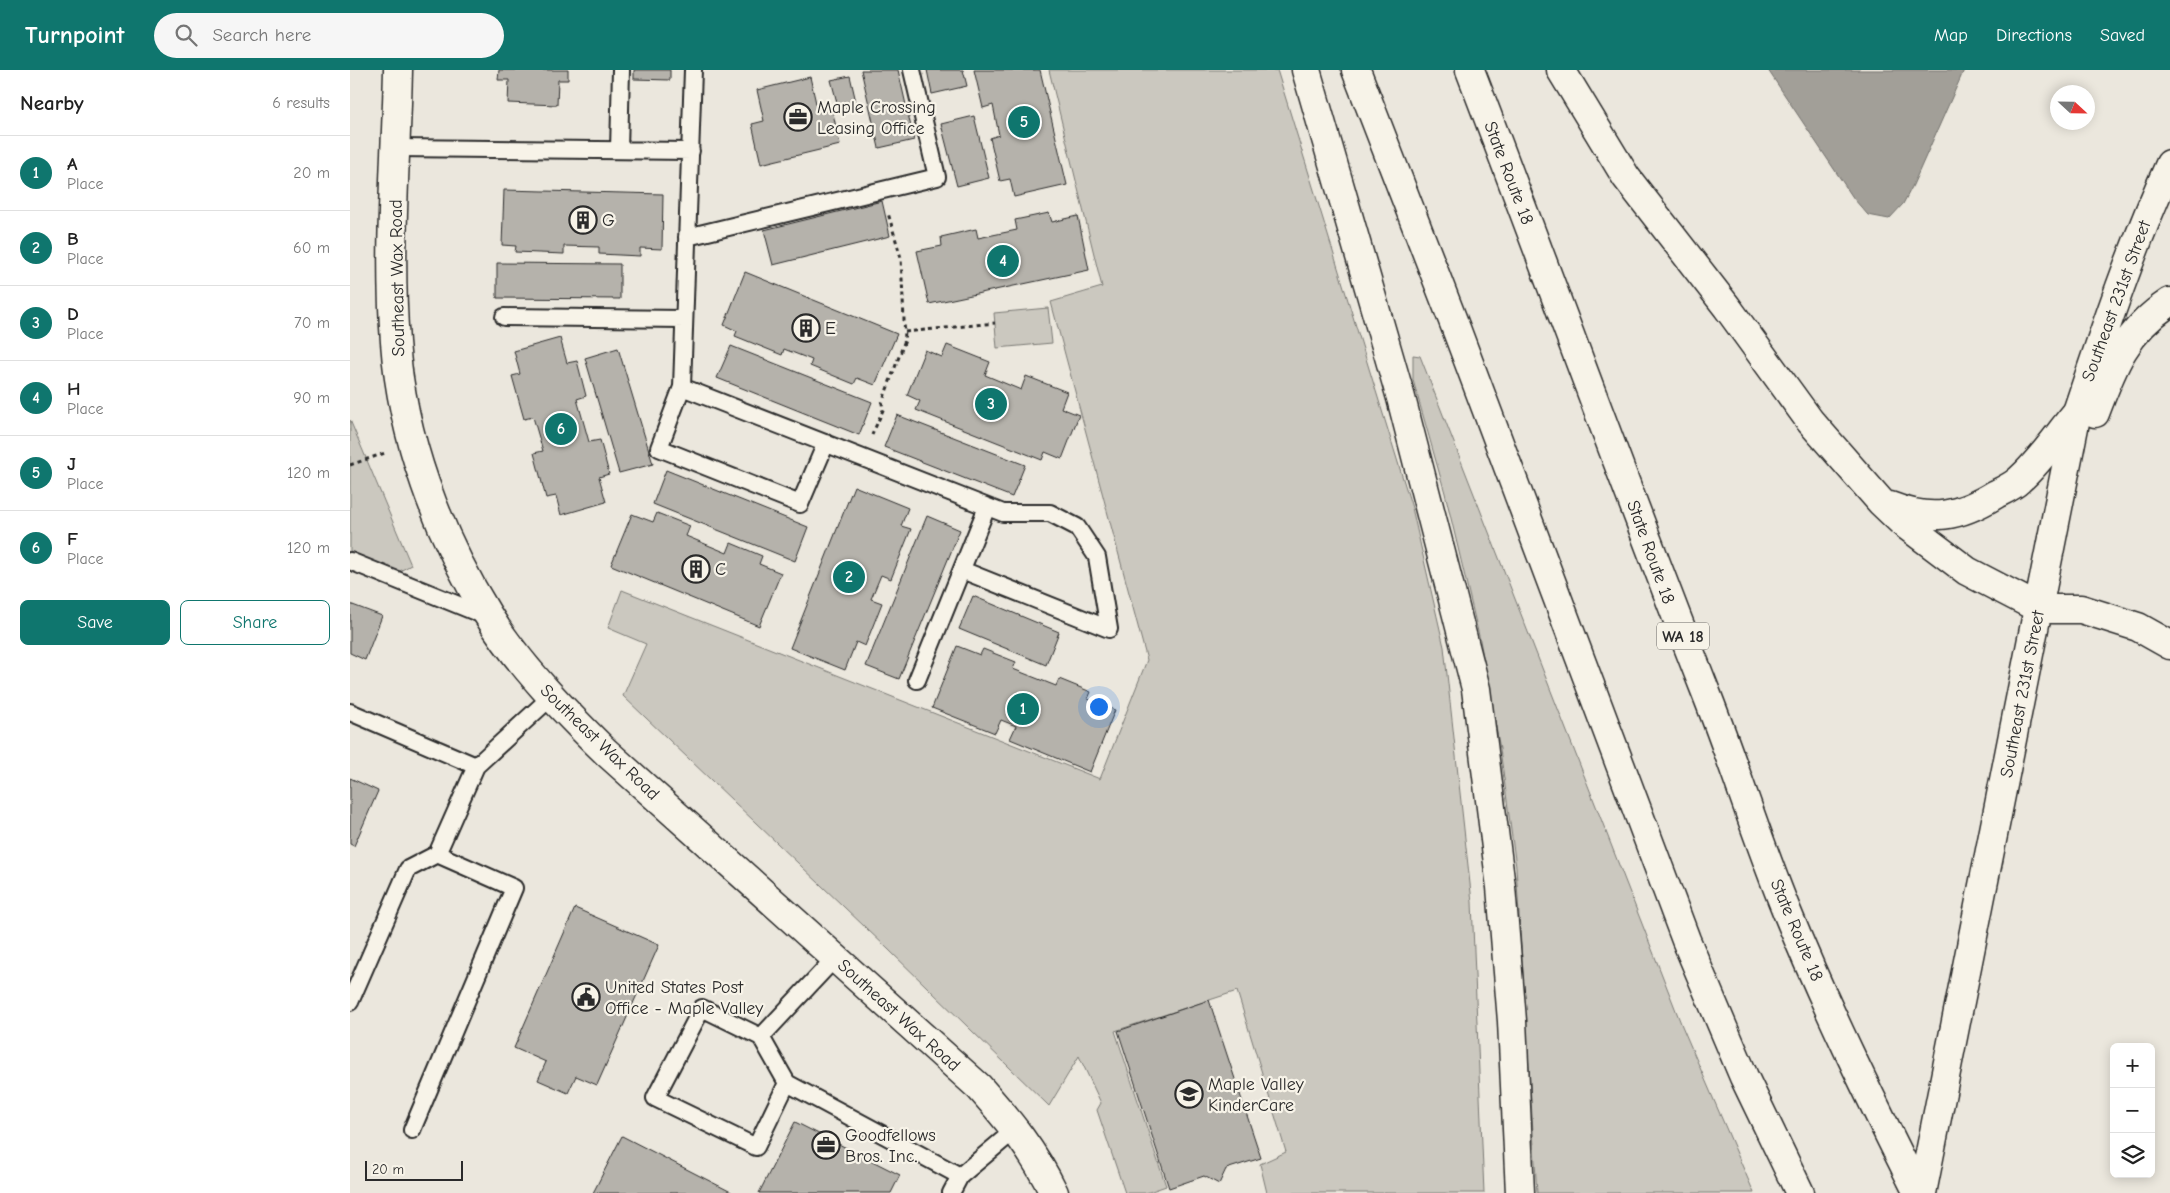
<!DOCTYPE html>
<meta charset="utf-8">
<style>
:root{--surface:#fff;--page:#f6f6f6;--text:#222;--muted:#767676;--line:#e0e0e0;--accent:#0f766e}
body{margin:0;font-family:"Comic Neue",sans-serif;background:var(--page);color:var(--text)}
.controls{position:absolute;right:15px;bottom:15px;display:grid;overflow:hidden;border-radius:8px;box-shadow:0 2px 12px #0003}
.controls button{width:45px;height:45px;display:grid;place-items:center;padding:0;border:0;border-bottom:1px solid var(--line);background:var(--surface);color:var(--text);font:25px sans-serif}
.compass{position:absolute;left:1700px;top:15px;width:45px;height:45px;border-radius:50%;background:var(--surface);box-shadow:0 2px 12px #0003;rotate:112deg}
.scale{position:absolute;left:15px;bottom:12px;width:98px;box-sizing:border-box;padding-left:5px;border:2px solid #2b2b2b;border-top:0;font-size:14px;line-height:18px;white-space:nowrap;color:#2b2b2b;-webkit-text-stroke:4px #f7f3e8;paint-order:stroke}
.you{position:absolute;left:748px;top:636px;width:18px;height:18px;margin:-12px;border:4px solid #fff;border-radius:50%;background:#1a73e8;box-shadow:0 0 0 8px #1a73e833}
.badge{display:grid;place-items:center;width:32px;height:32px;border-radius:50%;background:var(--accent);color:#fff;font-size:16px;font-weight:700}
.pin{position:absolute;translate:-50% -50%;border:2px solid #fff;box-shadow:0 1px 5px #0006}
.list{margin:0;padding:0;list-style:none}
h2{display:flex;justify-content:space-between;align-items:center;height:65px;margin:0;padding:0 20px;font-size:21px}
h2 small{font-size:16px;font-weight:400;color:var(--muted)}
.list li{display:grid;grid-template-columns:32px 1fr auto;gap:15px;align-items:center;box-sizing:border-box;height:75px;padding:0 20px;border-top:1px solid var(--line)}
.list b{display:block;font-size:19px;white-space:nowrap}
.list p{margin:0;font-size:16px;white-space:nowrap;color:var(--muted)}
.list em{font-size:16px;font-style:normal;color:var(--muted)}
.actions{display:flex;gap:10px;padding:15px 20px}
.actions a{flex:1;padding:11px 0;border:1px solid var(--accent);border-radius:8px;text-align:center;font-size:18px;color:var(--accent)}
.actions .main{background:var(--accent);color:#fff}
.icon{flex:none;width:28px;height:28px;fill:none;stroke:currentColor;stroke-width:2;stroke-linecap:round;stroke-linejoin:round}
.map{position:relative;flex:none;width:1820px;height:1123px;overflow:hidden}
header{display:flex;align-items:center;gap:30px;box-sizing:border-box;height:70px;padding:0 25px;background:var(--accent);color:#fff}
header strong{font-size:24px}
nav{display:flex;gap:28px;margin-inline-start:auto;font-size:18px}
.search{width:350px;height:45px;background:var(--page);display:flex;align-items:center;gap:12px;box-sizing:border-box;padding:0 18px;border-radius:28px;color:var(--muted);font-size:19px}
main{display:flex}
aside{flex:1;background:var(--surface)}
.map>svg:first-child{display:block}
.green{fill:#cbc8bf;stroke:#7b7a75}
.water{fill:#a29f98;stroke:#72716c}
.building{fill:#b5b2ab;stroke:#2b2b2b}
.lines{fill:none;stroke-linecap:round;stroke-linejoin:round}
.lane-casing{stroke:#2b2b2b;stroke-width:20}
.secondary-casing{stroke:#2b2b2b;stroke-width:31}
.highway-casing{stroke:#2b2b2b;stroke-width:31}
.path{stroke:#2b2b2b;stroke-width:3;stroke-dasharray:4 4;stroke-linecap:butt}
.lane{stroke:#f7f3e8;stroke-width:16}
.secondary{stroke:#f7f3e8;stroke-width:28}
.highway{stroke:#f7f3e8;stroke-width:28}
.labels{text-anchor:middle;stroke-width:4.5;stroke-linejoin:round;paint-order:stroke}
.shield{fill:#f7f3e8;stroke:#686764;stroke-width:1}
.shield-label{font-size:16px;font-weight:bold;fill:#2b2b2b}
.poi-label{font-size:18px;fill:#2b2b2b;stroke:#f7f3e8;text-anchor:start}
.street-label{font-size:18px;fill:#2b2b2b;stroke:#f7f3e8}
</style>
<header>
<strong>Turnpoint</strong>
<div class="search"><svg class="icon" aria-label="search" viewBox="0 0 24 24"><circle cx="10" cy="10" r="6"/><path d="M15 15l6 6"/></svg>Search here</div>
<nav><a>Map</a><a>Directions</a><a>Saved</a></nav>
</header>
<main>
<aside>
<h2>Nearby<small>6 results</small></h2>
<ul class="list">
<li><span class="badge">1</span><div><b>A</b><p>Place</p></div><em>20 m</em></li>
<li><span class="badge">2</span><div><b>B</b><p>Place</p></div><em>60 m</em></li>
<li><span class="badge">3</span><div><b>D</b><p>Place</p></div><em>70 m</em></li>
<li><span class="badge">4</span><div><b>H</b><p>Place</p></div><em>90 m</em></li>
<li><span class="badge">5</span><div><b>J</b><p>Place</p></div><em>120 m</em></li>
<li><span class="badge">6</span><div><b>F</b><p>Place</p></div><em>120 m</em></li>
</ul>
<div class="actions"><a class="main">Save</a><a>Share</a></div>
</aside>
<div class="map">
<svg width="1820" height="1123" viewBox="0 0 1820 1123">
<rect width="100%" height="100%" fill="#ebe7dd"/>
<filter id="ink" filterUnits="userSpaceOnUse"><feTurbulence type="fractalNoise" baseFrequency=".02" numOctaves="2"/><feDisplacementMap in="SourceGraphic" scale="10" xChannelSelector="R" yChannelSelector="G"/><feConvolveMatrix kernelMatrix="1 2 1 2 8 2 1 2 1" color-interpolation-filters="sRGB"/></filter>
<g filter="url(#ink)">
<path class="green" d="M699 0H927L1062 438 1094 577 1122 832 1134 1123H917L910 1094 936 1082 887 921 765 961 816 1116 796 1123H775L747 1040 751 1033 729 986 699 1036 538 879 273 626 296 574 258 558 272 520 750 709 797 590 701 232 752 217Z
M698 238 702 273 647 278 644 243Z
M1063 285 1070 286 1332 956 1404 1123H1187L1166 797 1150 679 1130 570 1095 423 1063 310Z
M0 350 61 495 48 502 0 481Z"/>
<path class="water" d="M1418 0H1614L1563 115 1553 134 1539 149 1518 145 1504 129Z"/>
<path class="building" d="M149 0H218V10H208L207 35 158 33 159 10H148Z
M284 0H320V10L284 9Z
M511 0H548L564 70 529 78Z
M577 0H613L617 16 582 24Z
M624 0H690L717 115 664 127 660 109 650 111 640 68 649 65 643 35 633 38Z
M500 6 507 36 489 40 481 10Z
M460 7 468 42 482 39 490 75 411 94 402 54 414 51 407 20Z
M624 46 639 108 607 116 591 54Z
M154 120 313 124 312 179 290 178V186L249 184V177L214 176V184L165 182 166 176 152 175Z
M532 131 540 166 423 195 414 160Z
M699 143 702 152 728 146 739 200 579 234 567 181 592 176 591 167 626 159 628 168 667 160 665 150Z
M147 193 270 194V229L147 228Z
M395 202 547 264 525 315 507 308 504 314 460 296 462 290 434 279 432 285 385 266 387 261 374 255Z
M210 268 217 293 227 291 236 326 227 329 239 372 250 370 259 404 249 407 256 432 211 445 206 426 196 428 184 383 193 381 183 347 174 349 162 306 170 304 164 281Z
M597 275 640 292 635 305 671 320 676 306 717 322 711 338 729 345 712 389 695 382 692 390 566 340 570 331 557 325 575 280 592 287Z
M381 276 522 332 509 365 367 308Z
M268 278 303 394 269 403 235 288Z
M547 345 675 395 662 427 534 377Z
M316 400 458 457 445 491 303 434Z
M504 416 558 438 551 456 561 459 541 509 531 505 521 529 532 533 515 576 506 572 495 600 440 578Z
M307 443 340 456 336 466 377 483 381 473 412 486 409 494 431 503 409 556 261 495 282 444 303 452Z
M577 446 610 460 549 609 516 596Z
M623 526 709 562 696 595 609 559Z
M0 534 32 546 15 590 0 583Z
M607 576 630 585 633 579 666 592 663 599 706 616 709 609 741 622 738 629 765 640 740 702 660 669 666 656 651 650 645 663 582 638Z
M0 708 28 721 4 776 0 774Z
M225 838 309 875 247 1015 226 1006 218 1023 188 1010 196 992 164 978Z
M859 930 911 1088 876 1099 869 1114 854 1106 819 1118 768 961Z
M445 1052 550 1105 541 1123H409Z
M272 1066 383 1123H243Z"/>
<g class="lines">
<g class="lane-casing">
<path id="lane" d="M343 0 332 317 653 443H700L727 457 747 487 759 559 612 500
M46 78 341 81
M269 80 271 0
M337 167 587 107 562 0
M154 247 334 249
M332 317 309 378 450 434 476 373
M0 491 138 547
M567 610 637 437
M0 642 126 696
M0 932 58 799 87 784 126 696 201 627
M411 967 485 888
M437 1013 406 1077 305 1028 352 938 411 967 437 1013 610 1106
M62 1060 164 818 87 784
M601 1123 610 1106 666 1059"/>
</g>
<g class="secondary-casing">
<path id="secondary" d="M48 0C46 90 38 182 45 272 52 368 88 464 138 545 168 594 215 642 256 682L629 1017C660 1052 683 1080 704 1123
M1745 343C1763 295 1776 261 1820 232
M1572 1123 1727 342C1755 258 1783 175 1820 94"/>
</g>
<g class="highway-casing">
<path id="highway" d="M956 0 1051 328 1126 619 1151 817 1162 951 1170 1123
M1006 0 1107 261 1336 870 1394 1007 1450 1123
M1120 0C1199 206 1274 414 1355 620 1384 693 1407 769 1437 842 1476 938 1522 1031 1568 1123
M1211 0 1276 107 1377 237 1460 351 1531 432 1552 452 1617 501 1690 539H1731L1788 557 1820 575
M1540 436C1581 452 1609 447 1646 424 1654 420 1663 416 1669 410 1691 391 1708 364 1727 342"/>
</g>
<path class="path" d="M555 262 645 253
M522 365 533 340 532 333 555 270 551 188 538 143
M0 395 35 383"/>
<use href="#lane" class="lane"/>
<use href="#secondary" class="secondary"/>
<use href="#highway" class="highway"/>
</g>
</g>
<defs>
<g id="office-ring" transform="scale(1.4375)"><circle r="9.5" fill="#f7f3e8" stroke="#2b2b2b" stroke-width="1.5"/><path d="M-6-3h4V-5.5h4V-3h4V5H-6ZM-1-4.5V-3h2v-1.5ZM-6 0V1H6V0Z" fill="#2b2b2b"/></g>
<g id="building-ring" transform="scale(1.4375)"><circle r="9.5" fill="#f7f3e8" stroke="#2b2b2b" stroke-width="1.5"/><path d="M-4-6H4V6H1V3H-1V6H-4ZM-2.5-4.3h1.7v1.8h-1.7ZM.8-4.3h1.7v1.8H.8ZM-2.5-1h1.7V.8h-1.7ZM.8-1h1.7V.8H.8Z" fill="#2b2b2b"/></g>
<g id="civic-ring" transform="scale(1.4375)"><circle r="9.5" fill="#f7f3e8" stroke="#2b2b2b" stroke-width="1.5"/><path d="M-.6-6.5H3V-4.5H.6V-3L4-1V1h2V6H-6V1h2V-1L-.6-3ZM-1.2 2.5V6h2.4V2.5Z" fill="#2b2b2b"/></g>
<g id="school-ring" transform="scale(1.4375)"><circle r="9.5" fill="#f7f3e8" stroke="#2b2b2b" stroke-width="1.5"/><path d="M0-5L7-2L0 1L-7-2ZM-4 1L0 2.5L4 1V4Q0 6-4 4Z" fill="#2b2b2b"/></g>
</defs>
<g fill-rule="evenodd">
<use href="#office-ring" x="448" y="47"/>
<use href="#building-ring" x="233" y="150"/>
<use href="#building-ring" x="456" y="258"/>
<use href="#building-ring" x="346" y="499"/>
<use href="#civic-ring" x="236" y="927"/>
<use href="#school-ring" x="839" y="1024"/>
<use href="#office-ring" x="476" y="1075"/>
</g>
<g class="labels">
<rect class="shield" x="1307" y="552.5" width="52" height="27" rx="4"/>
<g class="shield-label">
<text x="1333" y="572">WA 18</text>
</g>
<g class="poi-label">
<text x="467" y="43">Maple Crossing<tspan x="467" dy="21">Leasing Office</tspan></text>
<text x="252" y="156">G</text>
<text x="475" y="264">E</text>
<text x="365" y="505">C</text>
<text x="255" y="923">United States Post<tspan x="255" dy="21">Office - Maple Valley</tspan></text>
<text x="858" y="1020">Maple Valley<tspan x="858" dy="21">KinderCare</tspan></text>
<text x="495" y="1071">Goodfellows<tspan x="495" dy="21">Bros. Inc.</tspan></text>
</g>
<g class="street-label">
<text transform="translate(1159 103) rotate(69)" y="6">State Route 18</text>
<text transform="translate(47 208) rotate(-91)" y="6">Southeast Wax Road</text>
<text transform="translate(1766 231) rotate(-70)" y="6">Southeast 231st Street</text>
<text transform="translate(1301 482) rotate(70)" y="6">State Route 18</text>
<text transform="translate(1672 624) rotate(-79)" y="6">Southeast 231st Street</text>
<text transform="translate(250 672) rotate(44)" y="6">Southeast Wax Road</text>
<text transform="translate(1447 860) rotate(67)" y="6">State Route 18</text>
<text transform="translate(549 945) rotate(42)" y="6">Southeast Wax Road</text>
</g>
</g>
</svg>
<div class="controls">
<button>+</button>
<button>−</button>
<button><svg class="icon" aria-label="layers" viewBox="0 0 24 24"><path d="M12 4l9 5-9 5-9-5zM3 14l9 5 9-5"/></svg></button>
</div>
<svg class="compass" viewBox="-18 -18 36 36"><path d="M0-13l5 13h-10z" fill="#e53935"/><path d="M0 13l5-13h-10z" fill="#767676"/></svg>
<div class="scale">20 m</div>
<div class="you"></div>
<div class="pin badge" style="left:673px;top:639px">1</div>
<div class="pin badge" style="left:499px;top:507px">2</div>
<div class="pin badge" style="left:641px;top:334px">3</div>
<div class="pin badge" style="left:653px;top:191px">4</div>
<div class="pin badge" style="left:674px;top:52px">5</div>
<div class="pin badge" style="left:211px;top:359px">6</div>
</div>
</main>
